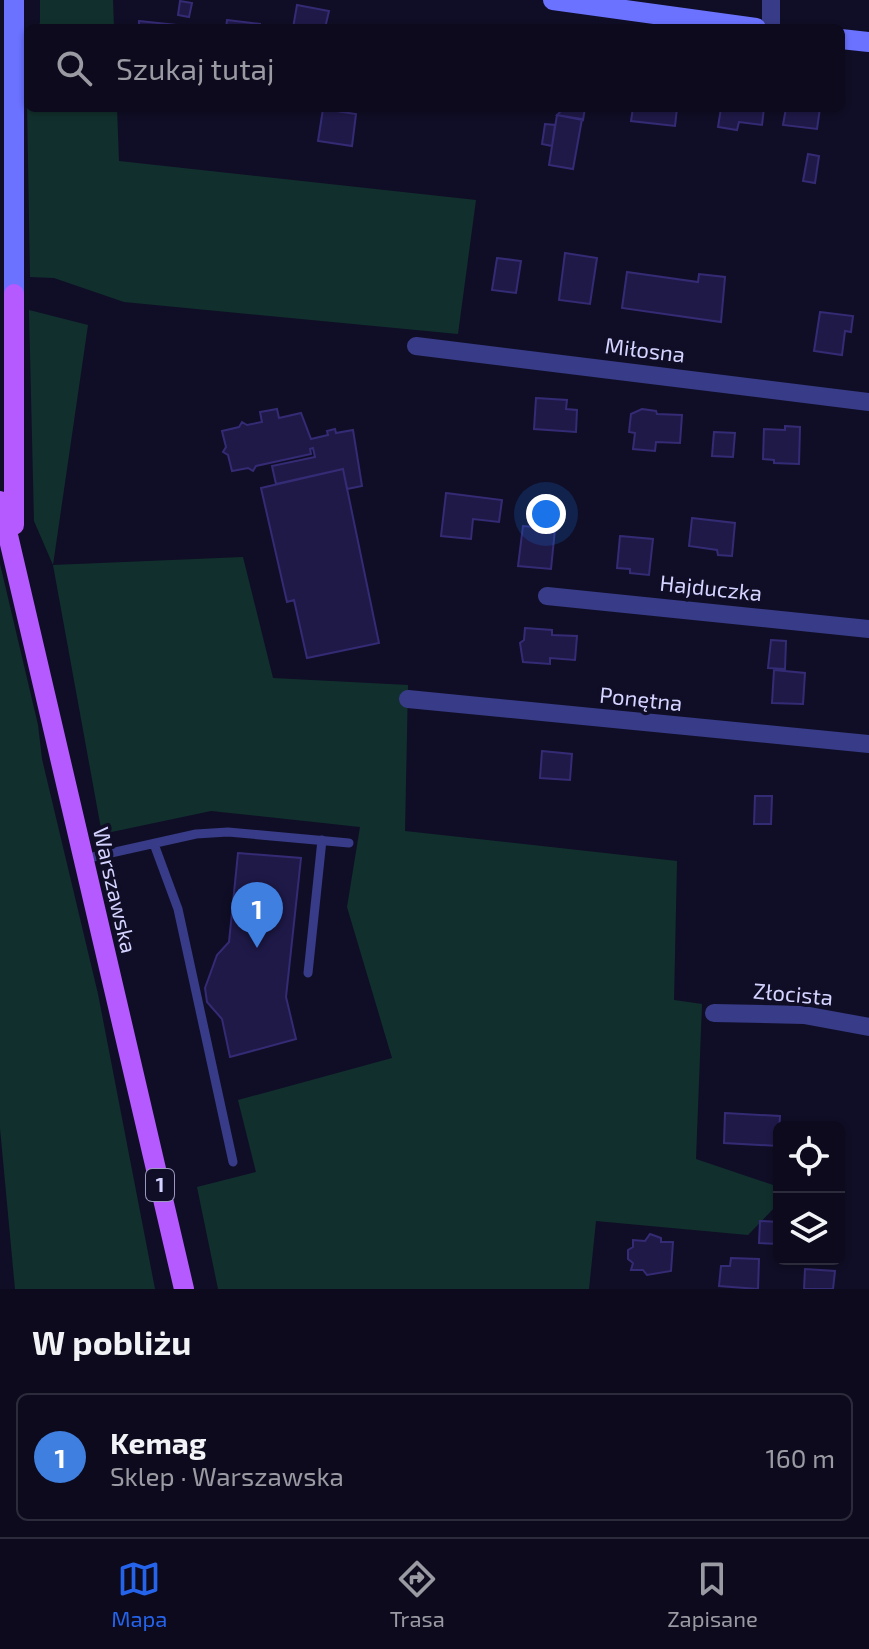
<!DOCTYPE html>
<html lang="pl">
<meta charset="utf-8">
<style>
:root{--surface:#0c0a1c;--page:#151325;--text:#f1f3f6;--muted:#9a9aa3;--line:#2c2b3b;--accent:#2563eb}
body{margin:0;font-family:"Exo 2",sans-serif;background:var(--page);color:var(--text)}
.controls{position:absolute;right:24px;bottom:24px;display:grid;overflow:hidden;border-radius:12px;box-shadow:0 2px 6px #0004}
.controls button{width:72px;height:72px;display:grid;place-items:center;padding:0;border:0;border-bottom:2px solid var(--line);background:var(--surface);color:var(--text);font:40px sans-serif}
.you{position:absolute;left:546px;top:514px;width:28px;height:28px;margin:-20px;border:6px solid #fff;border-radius:50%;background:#1a73e8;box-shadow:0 0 0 12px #1a73e833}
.badge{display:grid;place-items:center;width:52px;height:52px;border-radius:50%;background:var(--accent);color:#fff;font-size:26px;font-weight:700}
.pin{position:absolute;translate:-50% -66px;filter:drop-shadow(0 2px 4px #0008)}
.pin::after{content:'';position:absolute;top:42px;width:28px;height:24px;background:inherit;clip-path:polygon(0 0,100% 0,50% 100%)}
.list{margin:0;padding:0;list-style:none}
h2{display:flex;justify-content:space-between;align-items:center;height:104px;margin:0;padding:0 32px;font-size:34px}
h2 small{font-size:26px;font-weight:400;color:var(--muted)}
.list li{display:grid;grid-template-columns:52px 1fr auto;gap:24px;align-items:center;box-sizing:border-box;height:128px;margin:0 16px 16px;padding:0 16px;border:2px solid var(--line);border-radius:12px}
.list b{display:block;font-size:30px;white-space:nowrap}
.list p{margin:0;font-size:26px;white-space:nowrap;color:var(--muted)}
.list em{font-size:26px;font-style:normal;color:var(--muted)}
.icon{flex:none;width:44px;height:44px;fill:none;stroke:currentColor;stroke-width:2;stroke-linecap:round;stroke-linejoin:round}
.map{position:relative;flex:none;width:869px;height:1289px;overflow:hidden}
.search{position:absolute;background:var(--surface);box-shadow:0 2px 6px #0004;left:24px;right:24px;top:24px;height:88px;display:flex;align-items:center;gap:20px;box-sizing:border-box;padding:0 28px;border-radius:12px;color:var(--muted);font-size:30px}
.sheet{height:248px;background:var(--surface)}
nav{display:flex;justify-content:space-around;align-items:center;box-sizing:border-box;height:112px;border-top:2px solid var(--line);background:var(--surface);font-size:22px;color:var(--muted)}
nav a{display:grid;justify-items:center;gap:4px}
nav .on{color:var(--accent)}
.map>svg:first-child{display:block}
.green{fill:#11302d}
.building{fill:#1f1948;stroke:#342b75;stroke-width:2}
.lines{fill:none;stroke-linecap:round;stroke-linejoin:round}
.lane{stroke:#383b87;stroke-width:9}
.street{stroke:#383b87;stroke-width:18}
.secondary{stroke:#6a72ff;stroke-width:20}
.primary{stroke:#b55aff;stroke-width:20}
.labels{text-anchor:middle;stroke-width:7;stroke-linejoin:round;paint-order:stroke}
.shield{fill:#100e26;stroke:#9a98be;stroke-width:2}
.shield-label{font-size:20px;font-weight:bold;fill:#d5d3ff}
.street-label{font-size:22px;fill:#d5d3ff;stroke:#100e26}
</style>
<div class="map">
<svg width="869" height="1289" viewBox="0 0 869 1289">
<rect width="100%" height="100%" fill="#100e26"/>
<path class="green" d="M40 0H113L114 28H36L40 23Z
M28 38V108H117L119 161 476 200 458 334 124 302 54 278 30 277 26 40Z
M29 310 88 325 53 565 243 557 273 678 408 685 405 831 677 861 674 1000 702 1004 696 1159 779 1187V1203L748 1235 596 1221 589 1289H218L197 1187 256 1172 238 1100 392 1058 347 907 360 827 211 811 102 834 53 565 34 521Z
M0 564 38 725 42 759 98 994 155 1289H15L0 1128Z"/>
<path class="building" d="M180 1 192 3 189 17 178 15Z
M297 5 329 11 325 28H293Z
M227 20 260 24V28H226Z
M139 21 178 25 177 28H139Z
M564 108H585L583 120 557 115Z
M633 108H677L675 126 631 121Z
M721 108H764L762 125 739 122 737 130 718 127Z
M786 108H820L817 129 783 125Z
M323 109 356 114 352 146 318 141Z
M557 115 582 119 573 169 549 165Z
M545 124 555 125 552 146 542 144Z
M808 154 819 156 815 183 803 181Z
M565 253 597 258 590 304 559 300Z
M497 258 521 261 516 293 492 290Z
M627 272 698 282 699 274 725 277 721 322 622 308Z
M820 312 853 316 851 332 845 331 842 355 814 351Z
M536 398 567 400 566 409 577 410 576 432 534 429Z
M277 409 279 418 301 413 311 439 328 435 327 431 335 429 336 433 353 430 362 486 347 489 343 469 276 484 272 466 315 457 313 448 310 449 311 454 256 466 253 471 248 468 232 471 228 455 223 452 226 447 222 431 239 427 242 422 247 425 262 422 260 412Z
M642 409 656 411 657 414 682 415 680 443 656 442 655 451 633 449 635 433 629 432 631 414Z
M785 426 800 427 799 464 774 463V460L763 459 764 429 785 430Z
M714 432 735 433 733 457 712 456Z
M343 469 379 643 307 658 294 600 287 602 261 488Z
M446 493 502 500 499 522 473 519 471 539 441 536Z
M692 518 735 523 732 556 718 555 717 550 689 546Z
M523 526 555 529 551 569 518 566Z
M620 536 653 539 649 575 630 573V569L617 568Z
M525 628 552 630V635L577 636 575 660 550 658V664L523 662 520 643 524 640Z
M771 640 786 641 785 669 768 668Z
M774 670 805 673 803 704 772 703Z
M542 751 572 754 570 780 540 778Z
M755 796H772L771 824H754Z
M238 853 301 858 286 997 296 1039 230 1057 222 1019 207 1002 205 988 217 955 229 942Z
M725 1113 780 1116 778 1146 724 1143Z
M760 1221 779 1222V1244L759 1243Z
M650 1234 661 1238V1242H673L671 1271 647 1275 643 1270H631L633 1263 628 1259V1250L633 1247V1240L645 1241Z
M731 1258 759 1259 758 1289 719 1286 721 1266H730Z
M805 1269 835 1271 833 1289H804Z"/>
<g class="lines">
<path class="lane" d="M154 844 178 909 233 1162
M84 859 196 834 228 832 349 843
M308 973 322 840"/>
<path class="street" d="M771 28V0
M416 346 869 402
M547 596 869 629
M408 699 869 744
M714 1013 804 1015 869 1027"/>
<path class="secondary" d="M14 0V294
M553 0 756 28
M841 39 869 42"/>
<path class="primary" d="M14 294V525
M0 501 184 1289"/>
</g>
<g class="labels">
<rect class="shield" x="146" y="1169" width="28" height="32" rx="6"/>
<g class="shield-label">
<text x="160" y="1192">1</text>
</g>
<g class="street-label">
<text transform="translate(645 350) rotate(7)" y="8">Miłosna</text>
<text transform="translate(711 588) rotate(6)" y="8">Hajduczka</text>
<text transform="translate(641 699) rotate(6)" y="8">Ponętna</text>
<text transform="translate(115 890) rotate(77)" y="8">Warszawska</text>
<text transform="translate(793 994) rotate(5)" y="8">Złocista</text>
</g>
</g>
</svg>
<div class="controls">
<button><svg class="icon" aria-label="locate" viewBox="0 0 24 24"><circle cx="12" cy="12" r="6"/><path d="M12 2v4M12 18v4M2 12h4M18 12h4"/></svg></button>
<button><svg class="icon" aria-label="layers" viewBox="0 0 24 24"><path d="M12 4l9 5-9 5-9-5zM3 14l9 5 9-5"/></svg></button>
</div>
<div class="you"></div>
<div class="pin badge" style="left:257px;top:948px;background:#3f7fe0">1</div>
<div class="search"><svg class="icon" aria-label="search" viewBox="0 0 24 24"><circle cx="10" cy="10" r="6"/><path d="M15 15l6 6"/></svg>Szukaj tutaj</div>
</div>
<section class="sheet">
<h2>W pobliżu<small></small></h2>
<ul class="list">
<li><span class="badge" style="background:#3f7fe0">1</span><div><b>Kemag</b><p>Sklep · Warszawska</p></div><em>160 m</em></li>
</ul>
</section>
<nav>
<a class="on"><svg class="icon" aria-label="map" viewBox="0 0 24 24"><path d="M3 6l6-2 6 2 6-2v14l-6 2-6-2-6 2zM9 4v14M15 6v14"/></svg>Mapa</a>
<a><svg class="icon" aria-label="directions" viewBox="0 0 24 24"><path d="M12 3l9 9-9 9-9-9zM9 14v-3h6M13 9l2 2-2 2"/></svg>Trasa</a>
<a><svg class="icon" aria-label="saved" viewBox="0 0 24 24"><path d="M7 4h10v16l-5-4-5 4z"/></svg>Zapisane</a>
</nav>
